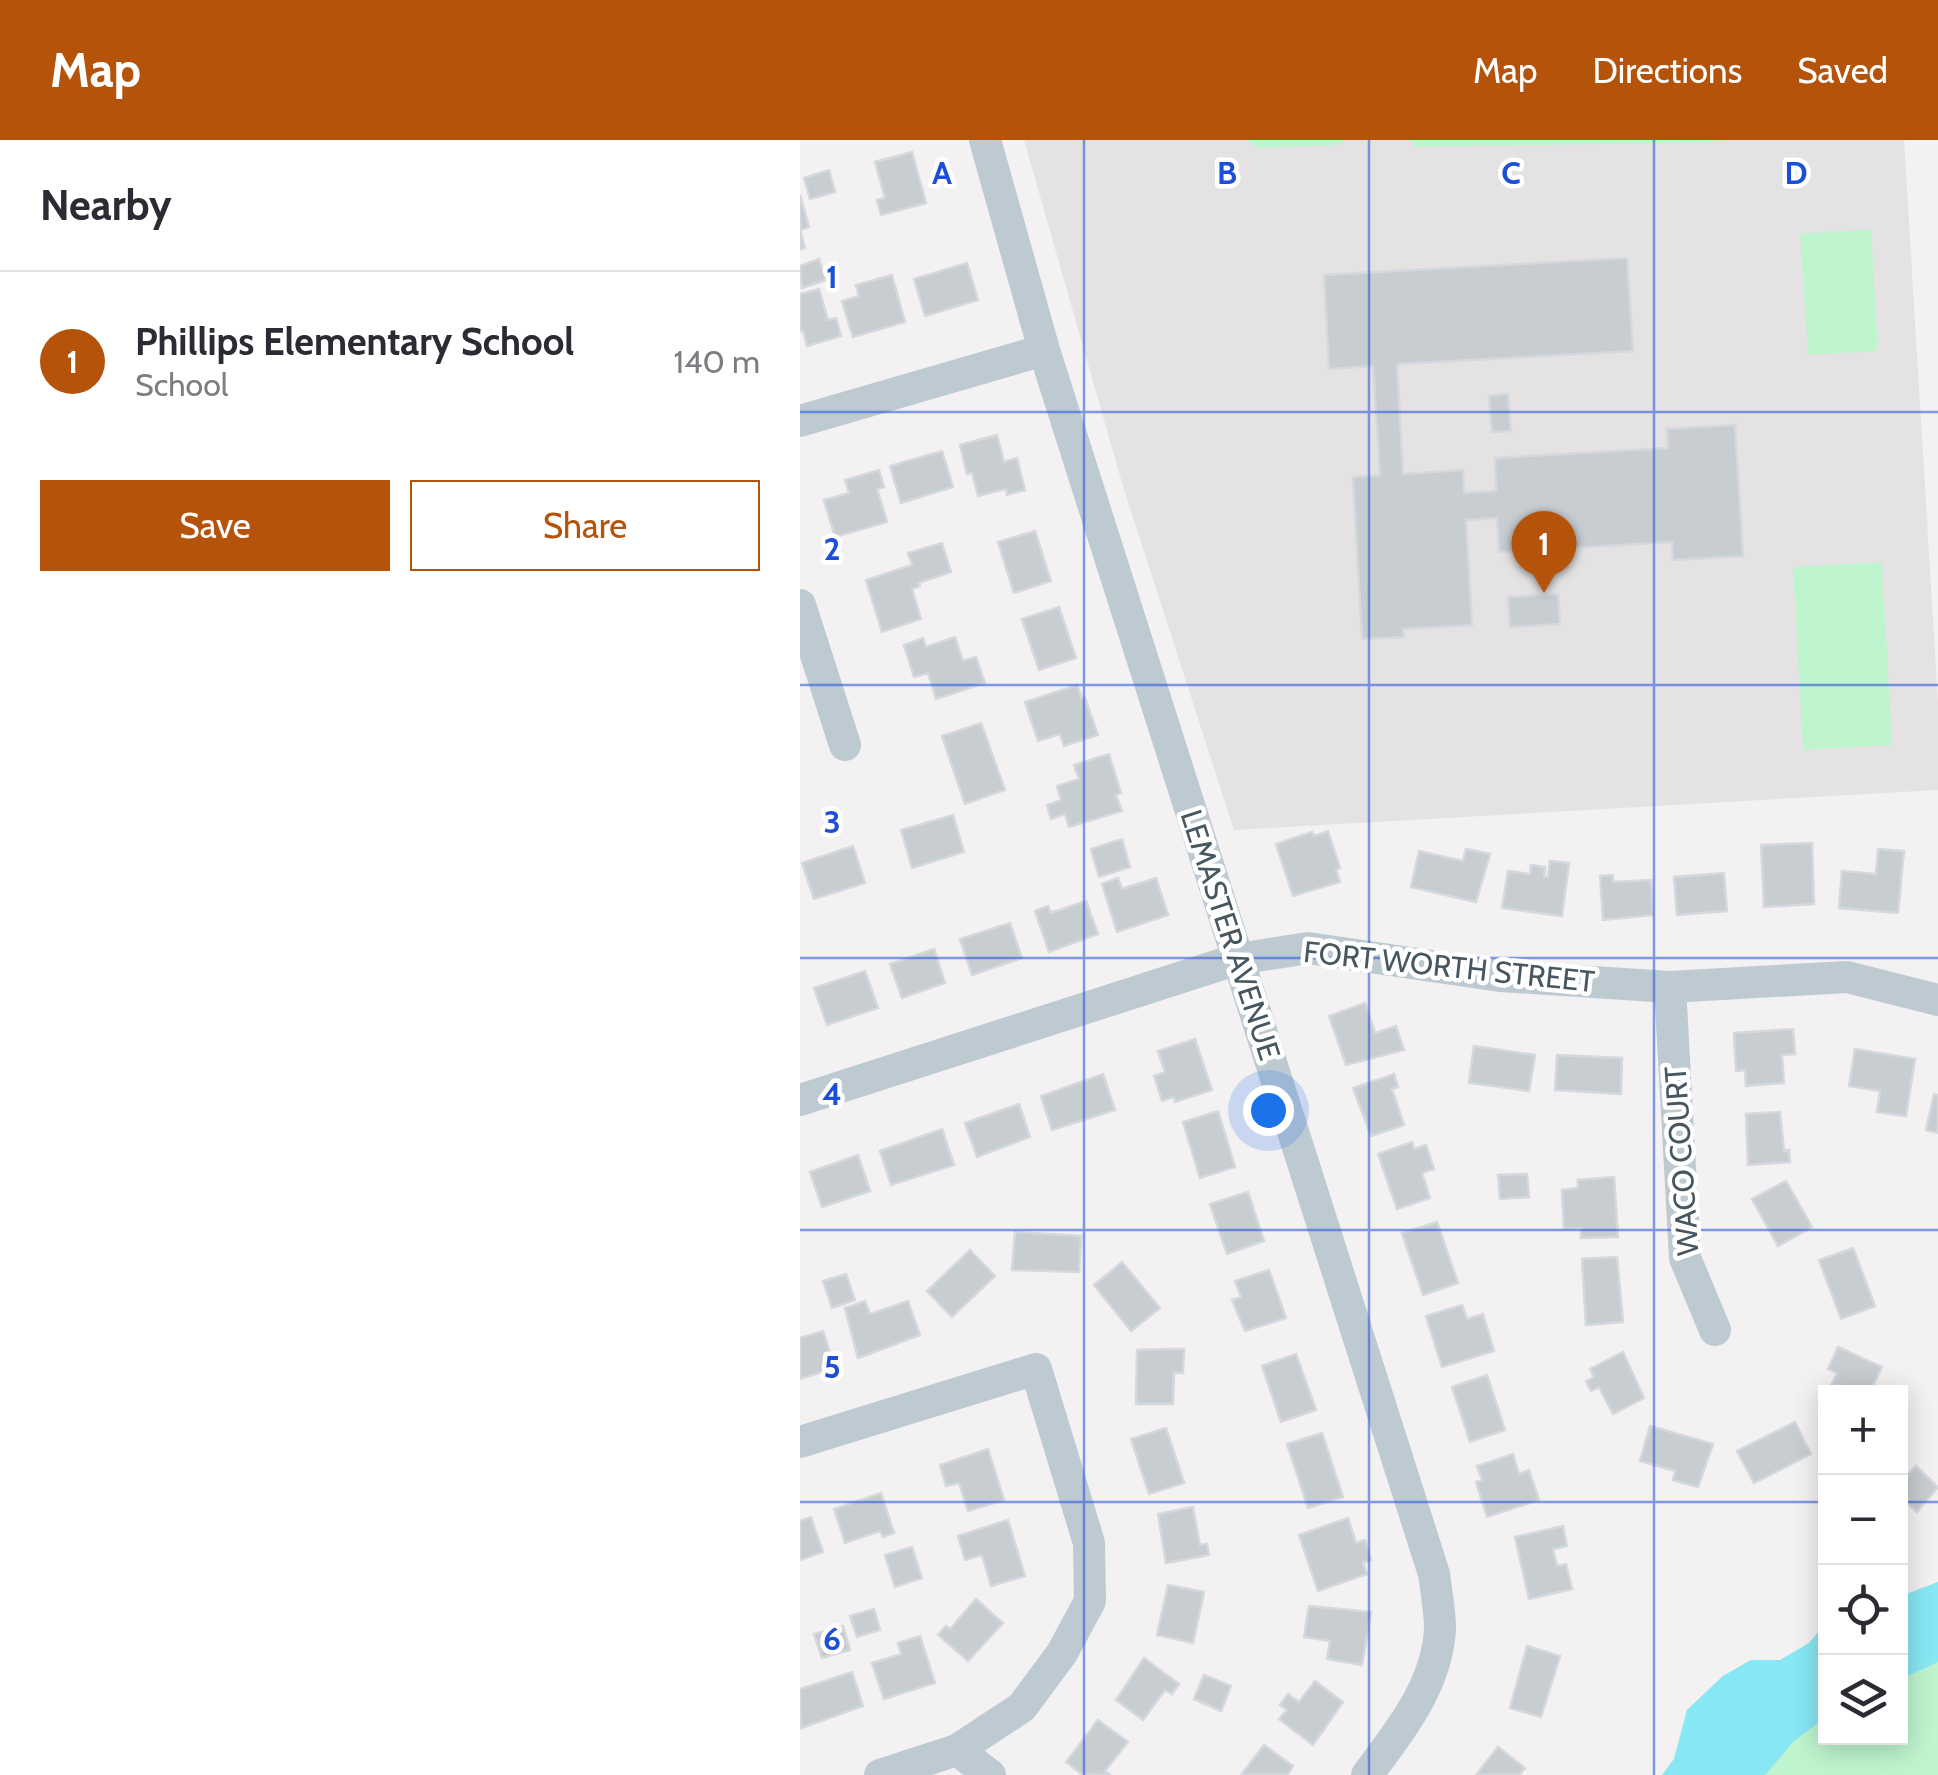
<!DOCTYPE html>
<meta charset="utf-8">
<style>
:root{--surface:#fff;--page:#f2f2f3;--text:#2b2b33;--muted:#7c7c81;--line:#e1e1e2;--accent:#b45309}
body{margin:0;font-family:Cabin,sans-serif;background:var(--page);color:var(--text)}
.controls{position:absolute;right:30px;bottom:30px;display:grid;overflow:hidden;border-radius:0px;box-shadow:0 5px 25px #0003}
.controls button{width:90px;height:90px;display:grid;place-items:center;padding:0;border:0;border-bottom:2px solid var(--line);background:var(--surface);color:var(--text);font:50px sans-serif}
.you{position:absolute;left:468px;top:970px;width:35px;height:35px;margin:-25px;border:8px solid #fff;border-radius:50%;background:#1a73e8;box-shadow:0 0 0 15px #1a73e833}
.badge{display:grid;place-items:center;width:65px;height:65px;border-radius:50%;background:var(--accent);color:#fff;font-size:32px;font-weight:700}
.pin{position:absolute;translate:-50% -82px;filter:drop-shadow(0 2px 5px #0008)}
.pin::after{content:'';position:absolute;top:52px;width:35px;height:30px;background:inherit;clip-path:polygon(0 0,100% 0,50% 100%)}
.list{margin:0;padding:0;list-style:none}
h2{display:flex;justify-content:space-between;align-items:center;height:130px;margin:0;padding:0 40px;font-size:42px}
h2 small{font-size:32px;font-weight:400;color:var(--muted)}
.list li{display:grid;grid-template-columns:65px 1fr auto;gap:30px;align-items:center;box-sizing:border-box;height:180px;padding:0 40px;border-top:2px solid var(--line)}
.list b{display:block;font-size:38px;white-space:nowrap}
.list p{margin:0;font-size:32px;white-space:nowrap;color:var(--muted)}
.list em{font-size:32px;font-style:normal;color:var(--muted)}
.actions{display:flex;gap:20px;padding:30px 40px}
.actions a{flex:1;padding:22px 0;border:2px solid var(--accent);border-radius:0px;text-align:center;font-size:35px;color:var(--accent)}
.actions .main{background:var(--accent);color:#fff}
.icon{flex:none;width:55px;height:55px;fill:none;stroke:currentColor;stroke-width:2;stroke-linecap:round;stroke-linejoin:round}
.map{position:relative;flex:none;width:1138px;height:1635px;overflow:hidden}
header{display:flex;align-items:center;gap:60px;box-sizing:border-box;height:140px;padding:0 50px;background:var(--accent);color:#fff}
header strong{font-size:48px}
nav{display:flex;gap:55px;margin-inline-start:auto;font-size:35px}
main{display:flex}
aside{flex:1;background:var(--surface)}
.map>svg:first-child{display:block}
.education{fill:#e5e2e4}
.green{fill:#bef4ce}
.water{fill:#88e7f4}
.building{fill:#c8cdd2;stroke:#d5d8dd;stroke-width:2.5}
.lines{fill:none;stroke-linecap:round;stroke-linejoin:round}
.street{stroke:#becad2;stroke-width:32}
.grid{fill:none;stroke:#1d4ed8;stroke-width:2.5;stroke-opacity:0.55}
.labels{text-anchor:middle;stroke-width:9;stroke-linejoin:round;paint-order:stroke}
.street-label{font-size:30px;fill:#475761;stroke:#fff}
.grid-label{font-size:32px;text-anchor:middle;font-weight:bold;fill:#1d4ed8;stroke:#fff;stroke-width:9;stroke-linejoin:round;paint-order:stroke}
</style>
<header>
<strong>Map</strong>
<nav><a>Map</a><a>Directions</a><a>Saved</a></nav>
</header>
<main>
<aside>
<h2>Nearby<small></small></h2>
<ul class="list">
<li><span class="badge">1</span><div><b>Phillips Elementary School</b><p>School</p></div><em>140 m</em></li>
</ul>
<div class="actions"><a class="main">Save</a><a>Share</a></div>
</aside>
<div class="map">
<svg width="1138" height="1635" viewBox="0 0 1138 1635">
<rect width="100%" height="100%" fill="#f4f1f2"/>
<path class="education" d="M224 0H1104L1138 562V650L434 690 322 343Z"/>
<path class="green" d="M449 0H545L538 5 456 8Z
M613 0H926V2L613 7Z
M1071 89 1078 211 1008 215 1000 94Z
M1082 422 1092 605 1003 610 993 427Z
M1138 1442V1635H862L874 1619 887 1570 923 1536 951 1520H980L1009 1503 1025 1484 1026 1598H1100L1101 1456Z"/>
<path class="water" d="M1138 1442V1522L1101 1539V1456Z
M1025 1484V1578L994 1601 965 1635H862L874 1619 887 1570 923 1536 951 1520H980L1009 1503Z"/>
<path class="building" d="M112 12 126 63 81 75 77 60 85 58 75 22Z
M29 30 35 52 10 59 4 38Z
M0 55 9 87 0 90 5 108 0 109Z
M827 118 833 211 597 224 603 334 663 330 664 353 696 351 695 318 868 308 867 289 935 285 943 416 873 420 872 402 699 412 697 378 666 380 672 485 603 489 604 497 562 499 553 337 580 335 573 226 529 229 524 135Z
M19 119 26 140 2 148 0 126Z
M167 123 178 160 125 176 114 139Z
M92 135 105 182 53 197 42 161 59 156 56 145Z
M19 149 28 180 36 178 41 196 7 206 3 190 0 191V154Z
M708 254 711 291 692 292 689 256Z
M197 295 204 322 217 318 225 350 207 355 206 349 178 356 172 333 167 334 160 305Z
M142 311 153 347 101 363 90 326Z
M79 330 84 347 77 349 87 382 35 397 24 360 49 353 45 340Z
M235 391 251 441 214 453 198 402Z
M142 403 151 432 118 443 120 446 112 449 121 479 82 492 66 440 112 425 108 413Z
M758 454 760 484 710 487 708 457Z
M259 467 276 518 239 530 222 479Z
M155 497 163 521 176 517 185 543 136 559 128 533 114 537 104 505 123 498 126 507Z
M277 545 282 559 285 558 298 595 264 606 260 594 238 601 225 562Z
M181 583 205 650 165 664 142 596Z
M309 614 321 653 316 655 322 671 269 687 265 674 251 679 247 665 261 660 257 646 279 639 274 625Z
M153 675 164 712 112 728 101 690Z
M528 691 540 728 536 729 540 742 493 756 476 704 512 692 514 696Z
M322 699 330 727 299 737 291 709Z
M1012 703 1014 764 964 767 961 705Z
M53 706 65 743 14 759 2 723Z
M666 709 690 714 676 762 611 747 619 711 663 721Z
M1078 709 1104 711 1098 773 1039 768 1042 731 1076 734Z
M750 721 769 723 762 776 702 768 708 731 730 734 731 725 745 727 744 736 748 737Z
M924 733 927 771 877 775 874 737Z
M813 735V742L851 740 853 775 803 780 800 736Z
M318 738 322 749 356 738 368 775 317 792 302 744Z
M286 761 298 794 249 812 235 771 248 766 251 773Z
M210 783 222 818 172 835 160 799Z
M134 809 145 843 102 858 90 824Z
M65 831 78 868 27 885 14 848Z
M565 863 575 893 596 886 604 910 546 925 529 876Z
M993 889 995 914 982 915 984 943 946 946 945 930 936 931 934 893Z
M395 899 412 950 375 962 374 957 362 961 354 936 365 932 358 911Z
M674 906 735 915 729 951 669 943Z
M1055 909 1115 919 1106 976 1077 972 1080 951 1049 946Z
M757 915 822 918 821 954 755 950Z
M303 934 315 970 252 990 241 956Z
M594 934 598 947 592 949 604 985 571 996 553 948Z
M1134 954 1138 955V993L1126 990Z
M219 964 230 997 177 1017 165 983Z
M418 971 435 1027 400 1038 383 982Z
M980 972 984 1011 989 1010 990 1022 948 1025 946 974Z
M142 989 154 1025 91 1045 80 1011Z
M612 1002 614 1009 626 1005 634 1029 622 1033 630 1058 597 1069 578 1014Z
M58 1015 70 1051 22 1067 10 1032Z
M727 1034 729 1057 700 1059 698 1035Z
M814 1037 818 1097 781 1098V1088L764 1089 762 1050 778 1048V1040Z
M986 1041 1012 1087 978 1106 952 1059Z
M448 1052 464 1101 427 1114 410 1064Z
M637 1082 658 1143 623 1155 602 1093Z
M215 1092 281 1096 279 1132 212 1130Z
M1053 1108 1075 1166 1041 1179 1019 1120Z
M170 1110 195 1136 152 1177 127 1151Z
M817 1117 823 1182 786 1185 782 1119Z
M322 1122 360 1168 331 1191 294 1145Z
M469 1130 486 1178 445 1191 432 1160 441 1157 435 1141Z
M46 1134 55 1160 32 1168 23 1141Z
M65 1161 70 1174 108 1161 120 1195 58 1218 45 1168Z
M662 1165 667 1179 683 1174 694 1211 642 1227 626 1176Z
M23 1191 35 1228 0 1239V1198Z
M1038 1207 1082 1227 1070 1252H1028L1037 1233 1028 1229Z
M371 1209H384L383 1233H374L373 1264H336L337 1210Z
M823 1212 844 1258 813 1274 799 1247 791 1251 786 1241 794 1237 790 1229Z
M496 1214 516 1270 481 1282 462 1226Z
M687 1235 705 1290 670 1302 652 1247Z
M995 1282 1011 1314 954 1343 937 1311Z
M850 1286 913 1304 898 1347 873 1340 875 1331 840 1321Z
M366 1288 384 1343 349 1354 331 1299Z
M522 1293 543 1357 508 1368 487 1304Z
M188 1309 204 1360 168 1371 159 1343 146 1346 140 1325Z
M713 1314 719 1334 729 1330 739 1360 687 1377 676 1342 682 1340 677 1326Z
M1116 1326 1138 1347 1117 1372 1100 1357V1342Z
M81 1353 94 1393 83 1397 80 1391 45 1403 34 1369Z
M393 1367 400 1405 407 1404 409 1415 366 1423 358 1374Z
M11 1377 23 1412 0 1420V1381Z
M548 1378 556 1403 565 1400 571 1420 563 1423 567 1434 518 1451 499 1395Z
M208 1380 225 1436 191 1446 182 1415 165 1420 158 1396Z
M763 1386 767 1406 753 1409 757 1426 766 1424 772 1449 729 1459 715 1397Z
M112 1407 122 1438 95 1447 85 1415Z
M368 1445 404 1452 393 1503 357 1495Z
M176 1459 203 1483 168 1521 138 1495 146 1486 150 1489Z
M509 1466 571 1472 562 1525 527 1519 530 1501 504 1497Z
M74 1469 80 1490 57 1497 50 1476Z
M43 1486 50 1510 22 1518 14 1494Z
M120 1496 135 1543 84 1559 72 1523 101 1514 98 1503Z
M727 1506 760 1516 741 1577 710 1568Z
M344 1518 379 1544 372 1554 365 1550 343 1580 316 1560Z
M52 1532 63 1566 1 1588 0 1549Z
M404 1535 431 1546 421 1571 394 1559Z
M515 1541 543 1562 513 1605 479 1579 487 1570 480 1565 488 1554 499 1562Z
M298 1580 328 1602 305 1631 311 1635H283L266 1622Z
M464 1605 493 1626 487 1635H441Z
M698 1607 725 1628 719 1635H676Z"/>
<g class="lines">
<path class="street" d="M185 0 244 210 634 1434C636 1451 640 1471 640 1489 637 1546 599 1592 567 1635
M0 281 244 210
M0 465 45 605
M870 847 885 1118 915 1190
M0 960 438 819 508 808 700 836 870 847 1047 837 1138 860
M0 1302 236 1229 289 1403 290 1461 262 1513 222 1567 157 1610
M80 1635 157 1610 190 1635"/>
</g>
<path class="grid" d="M284 0V1635M569 0V1635M854 0V1635M0 272H1138M0 545H1138M0 818H1138M0 1090H1138M0 1362H1026M1100 1362H1138"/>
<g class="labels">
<g class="street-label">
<text transform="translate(430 795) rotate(72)" y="10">LEMASTER AVENUE</text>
<text transform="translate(649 827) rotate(6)" y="10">FORT WORTH STREET</text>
<text transform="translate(882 1021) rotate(-94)" y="10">WACO COURT</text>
</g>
</g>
<g class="grid-label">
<text x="142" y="44">A</text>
<text x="427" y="44">B</text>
<text x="711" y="44">C</text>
<text x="996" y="44">D</text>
<text x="32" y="148">1</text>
<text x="32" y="420">2</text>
<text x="32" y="693">3</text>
<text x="32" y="965">4</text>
<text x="32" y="1238">5</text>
<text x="32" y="1510">6</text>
</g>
</svg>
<div class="controls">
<button>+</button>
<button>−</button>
<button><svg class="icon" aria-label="locate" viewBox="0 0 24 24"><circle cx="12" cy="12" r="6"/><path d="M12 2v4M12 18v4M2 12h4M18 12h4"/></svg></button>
<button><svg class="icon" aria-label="layers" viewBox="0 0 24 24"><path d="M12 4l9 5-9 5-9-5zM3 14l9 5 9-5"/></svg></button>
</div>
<div class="you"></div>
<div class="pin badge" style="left:744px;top:453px">1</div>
</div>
</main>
